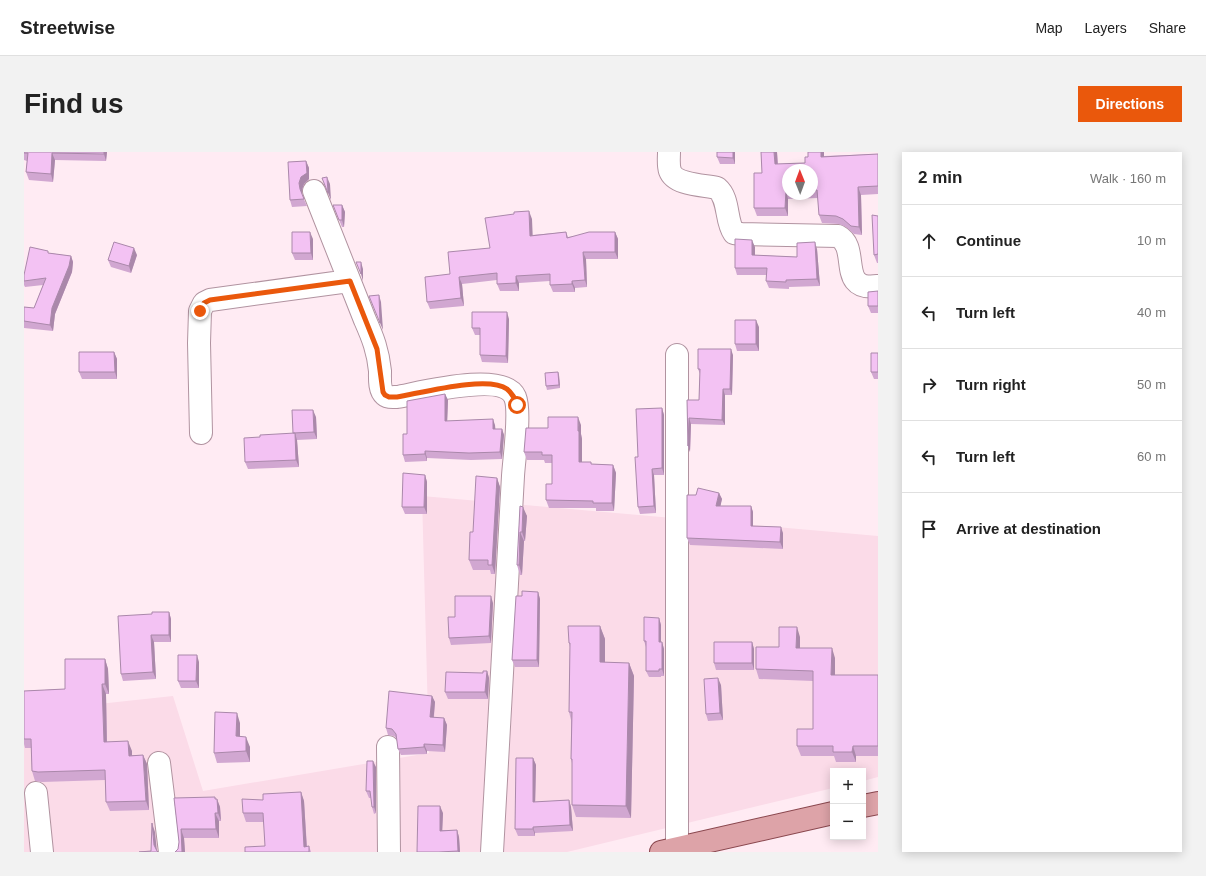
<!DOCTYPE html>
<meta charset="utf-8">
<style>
:root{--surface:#fff;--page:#f2f2f2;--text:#222;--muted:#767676;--line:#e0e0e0;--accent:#ea580c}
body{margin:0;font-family:Helvetica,sans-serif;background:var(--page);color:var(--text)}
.controls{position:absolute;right:12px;bottom:12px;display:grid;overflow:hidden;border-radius:0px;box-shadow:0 2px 10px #0003}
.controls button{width:36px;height:36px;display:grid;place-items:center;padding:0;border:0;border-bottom:1px solid var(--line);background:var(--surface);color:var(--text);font:20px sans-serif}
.compass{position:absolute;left:758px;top:12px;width:36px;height:36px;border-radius:50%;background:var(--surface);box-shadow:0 2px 10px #0003;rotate:359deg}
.stop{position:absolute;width:12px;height:12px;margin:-9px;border:3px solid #ea580c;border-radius:50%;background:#fff}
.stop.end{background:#ea580c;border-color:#fff;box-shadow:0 1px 4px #0008}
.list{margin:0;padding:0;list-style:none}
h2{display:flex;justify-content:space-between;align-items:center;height:52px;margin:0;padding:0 16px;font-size:17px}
h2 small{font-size:13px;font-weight:400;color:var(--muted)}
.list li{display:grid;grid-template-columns:26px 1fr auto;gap:12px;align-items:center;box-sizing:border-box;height:72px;padding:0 16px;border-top:1px solid var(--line)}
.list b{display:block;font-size:15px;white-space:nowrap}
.list em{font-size:13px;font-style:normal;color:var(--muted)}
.icon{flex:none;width:22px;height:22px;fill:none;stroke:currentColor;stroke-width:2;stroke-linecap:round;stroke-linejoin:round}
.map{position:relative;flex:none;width:854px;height:700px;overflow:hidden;border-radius:0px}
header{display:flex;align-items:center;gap:24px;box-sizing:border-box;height:56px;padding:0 20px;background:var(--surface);border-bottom:1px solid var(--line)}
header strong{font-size:19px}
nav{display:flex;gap:22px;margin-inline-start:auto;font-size:14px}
.intro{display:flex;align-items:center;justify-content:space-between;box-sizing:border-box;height:96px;padding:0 24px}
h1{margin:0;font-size:28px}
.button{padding:10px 18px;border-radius:0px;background:var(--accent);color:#fff;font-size:14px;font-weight:700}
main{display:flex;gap:24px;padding:0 24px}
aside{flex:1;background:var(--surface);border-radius:0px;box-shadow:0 2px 10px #0003}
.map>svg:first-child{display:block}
.built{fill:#fbdbe8}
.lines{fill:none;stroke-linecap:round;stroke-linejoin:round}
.minor-casing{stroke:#b193a0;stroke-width:24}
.major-casing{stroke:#8a474e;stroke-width:24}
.minor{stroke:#fff;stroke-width:22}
.major{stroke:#dda3a8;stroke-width:22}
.wall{fill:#d1a7d1;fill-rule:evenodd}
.shaded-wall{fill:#a8a}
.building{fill:#f3c2f3;stroke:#a8a}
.route{stroke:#ea580c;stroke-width:5}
</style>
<header>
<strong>Streetwise</strong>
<nav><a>Map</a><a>Layers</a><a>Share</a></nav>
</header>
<div class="intro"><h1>Find us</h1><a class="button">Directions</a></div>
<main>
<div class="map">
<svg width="854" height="700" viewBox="0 0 854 700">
<rect width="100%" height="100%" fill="#ffebf3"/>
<path class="built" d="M398 344 854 384V625L839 629V619H809V636L543 700H0V560L149 544 179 639 405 601Z"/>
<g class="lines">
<g class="minor-casing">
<path id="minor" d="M645 0C645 6 644 13 646 19 651 33 680 33 693 36 706 47 701 68 710 81L717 82 814 84C837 96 812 140 854 134
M290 39 341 168C349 186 354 199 356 219 356 226 355 238 361 243 364 246 369 245 373 245 396 241 480 219 491 245 497 260 490 307 489 324L468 700
M177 281 175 191 176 159 180 151 186 148 325 129
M364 595 365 700
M135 611 146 700
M12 641 18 700
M653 696V203"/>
</g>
<g class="major-casing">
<path id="major" d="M839 654 854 651
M637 700 809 661"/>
</g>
<use href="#minor" class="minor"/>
<use href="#major" class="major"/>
</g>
<path class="wall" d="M0 0H83L82 9 31 8 29 30 5 28 2 20 3 9 0 8Z
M693 0H711V12H696L693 5Z
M737 0H753L754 12 781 11 800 4 854 2V42L837 43 838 83 830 82 822 75 815 72 798 71 795 63 794 46 764 47V64H733L730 56 738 21ZM764 18H788V42H764Z
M282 9 285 16V27L280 32 278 38V43L283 54 268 55 266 48Z
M309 53H318L321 60 320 75H318Z
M854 64V111H853L850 103Z
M508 67V83L542 80 544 85 591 80 594 87V107H562L563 135 551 136V140H529L526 133V129L495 131V139H476L473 132V128L438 132 440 154 406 157 403 150 426 122 466 96Z
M289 87V108H271L268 101Z
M731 95V103L773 105 793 97 796 134 765 135V137L745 136 742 129V123H713L711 116Z
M25 101 47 104 49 110 48 120 31 162 29 179 0 176V155L10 156 19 133 1 135 0 133V123Z
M113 103 107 121 87 115 84 108Z
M854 139V161H847L844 154 852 140Z
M485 167 484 211 458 210 456 203V183H451L448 176Z
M735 175V199H713L711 192Z
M90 200 93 207V227H58L55 220Z
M854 201V227H850L847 220Z
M709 203 708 243H701V273L667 272 666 300 664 294 663 248H675L676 222 674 217Z
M534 220 535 223 536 236 523 238 522 234Z
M421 242 424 248 423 269 471 273V277H478L480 283 478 307 447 308 403 306V309L381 310 379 303 383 282Z
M638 256 640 263V323H630L632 361 616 362 614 355V305Z
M292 265 293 287 273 288 275 315 224 317 221 310 269 281Z
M557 273V282L558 287V310L568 312 589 313 592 321 590 359H572V356H525L522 348 528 332V311H521L520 308H503L500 300Z
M401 323 403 330V362H381L378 355Z
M473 326 476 335 471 422H467L466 418H449L445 408 449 380Z
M695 341 698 347 696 354H727L729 360V374L759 381V397L666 393 663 386 672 343Z
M496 354 503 364 501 389H500L498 423H496L493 413Z
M514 440 516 447 515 515H491L488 508 498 444Z
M469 451 467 491 427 493 425 486 431 465Z
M145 460 147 467V490H130L132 527 99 529 97 522 128 462Z
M635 466 637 473V490H638L640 497V524H637V525H625L622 519V495L620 489Z
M576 474 581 487V511H605L610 524 607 666 552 665 548 653V611L547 607V568L545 560 546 495 545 491Z
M776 485V496L811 506V523H854V604H832V610H812L810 604H777L773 594 789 577V529L735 527 732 517 755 495Z
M728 490 730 497V518H692L690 511Z
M81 507 84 517 85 542H82L83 590 108 599V603H119L123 612 125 658 86 659 82 650 81 628 18 630 11 629 8 619 7 596H1L0 592V539L41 537Z
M175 510V536H157L154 529Z
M463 519 465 526 464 547H424L421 540Z
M697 533 699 568 684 569 682 562Z
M408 544 411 550 410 565 420 566 423 573 421 600 403 599V602L377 603 374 597 373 587 370 584 364 583 362 576Z
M216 571V585L226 595V610L193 611 190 601Z
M509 606 512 613 511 650 545 648 547 655 549 679 511 681V684H494L491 677Z
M352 615V661L350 662 348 655 347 646H345L342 639Z
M277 640 280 649 283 695 285 694 287 700H221L241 694 240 670H222L219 661 239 648Z
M150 646 193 647 196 655 197 669H195V686H160L161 700H151L154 697 155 690Z
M419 661 418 678H433L435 685 436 700H393Z"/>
<path class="shaded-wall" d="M80 0H83L82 9 80 2Z
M709 0H711V12L709 6Z
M750 0H753L754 20 751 12Z
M797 0H800V13L797 5Z
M28 1 31 8 29 30 27 22Z
M282 9 285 16V27L280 32 278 38V44L276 37 275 31Z
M303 25 306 32 307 48 304 41Z
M834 35 837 43 838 83 835 75Z
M762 39 764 47V64L761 56Z
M318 53 321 60 320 75 318 68Z
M505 59 508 67 509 91 506 84Z
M286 80 289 87V108L287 101Z
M591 80 594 87V107L591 100Z
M728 88 731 95V110L728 103Z
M791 90 793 97 796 134 793 127Z
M110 96 113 103 107 121 105 114Z
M559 100 562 107 563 135 561 128Z
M47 104 49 110 48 120 31 162 29 179 26 173 28 156Z
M337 110 339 117V129L337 122Z
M492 124 495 131V139L492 131Z
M435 125 438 132 440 154 437 146Z
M548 129 551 136V140L548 132Z
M355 143 357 150 359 178 356 171Z
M483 160 485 167 484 211 482 204Z
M732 168 735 175V199L732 192Z
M707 197 709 203 708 243 706 237Z
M90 200 93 207V227L91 220Z
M534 220 535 223 536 236 535 233Z
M699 237 701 243V273L698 268Z
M421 242 424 248 423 275 421 269Z
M638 256 640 263V323L638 316Z
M289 258 292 265 293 287 290 280Z
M554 265 557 273V282L558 287V318L555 310Z
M665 266 667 272 666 300 664 294Z
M469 267 471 273 472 283 469 277Z
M478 277 480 283 478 307 476 300Z
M271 281 273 288 275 315 272 308Z
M401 299 403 306V309L401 302Z
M589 313 592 321 590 359 588 351Z
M628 317 630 323 632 361 630 354Z
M401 323 403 330V362L400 355Z
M473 326 476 335 471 422 468 413Z
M695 341 698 347 695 361 692 354Z
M727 354 729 360V381L727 374Z
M499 355 503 364 501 389 498 380Z
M757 375 759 381V397L756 390Z
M496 380 500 389 498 423 495 413Z
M514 440 516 447 515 515 513 508Z
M467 444 469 451 467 491 465 484Z
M145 460 147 467V490L145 483Z
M635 466 637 473V497L635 490Z
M576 474 581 487V523L576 510Z
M773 475 776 485V506L772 496Z
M127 483 130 490 132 527 129 520Z
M638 490 640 497V524L638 517Z
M728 490 730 497V518L728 511Z
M808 496 811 506V533L807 523Z
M173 503 175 510V536L172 529Z
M81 507 84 517 85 542 81 532Z
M605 511 610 524 607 666 602 654Z
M463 519 465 526 464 547 461 540Z
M694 526 697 533 699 568 696 561Z
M78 532 82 542 83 599 80 590Z
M408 544 411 550 409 572 406 565Z
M213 561 216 571V595L212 584Z
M420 566 423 573 421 600 419 593Z
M222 585 226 595V610L222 599Z
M104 589 108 599V613L105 604Z
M400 592 403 599V602L400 595Z
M829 594 832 604V610L828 600Z
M119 603 123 612 125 658 122 649Z
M509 606 512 613 511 657 509 650Z
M349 609 352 615V661L350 655Z
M277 640 280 649 283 700 280 695Z
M191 645 193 651V647L196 655 197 669 194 661Z
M545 648 547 655 549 679 546 673Z
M416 654 419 661 418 685 416 679Z
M191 661 195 669V686L192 677Z
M128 671 131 680 133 700 130 693Z
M509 675 511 681V684L509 677Z
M157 677 160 686 161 700H158Z
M433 678 435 685 436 700H434V699Z"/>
<path class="building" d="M0 0H80V2L28 1 27 22 2 20 4 1H0Z
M693 0H709V6L693 5Z
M737 0H750L751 12 781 11V5H784V0H797V5L854 2V34L834 35 835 75 827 74 819 67 812 64 795 63 793 38H788V18H764V39H762L761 56H730V21H738Z
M282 9 283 21 277 25 275 31 276 37 280 47 266 48 264 10Z
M303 25 304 41 298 26Z
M309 53H318V68H315Z
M505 59 506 84 542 80 543 86 565 80H591V100H559L561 128 548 129V132L526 133V122L492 124V131L473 132V121L435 125 437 146 403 150 401 125 426 122 424 100 466 96 461 66 490 62V60Z
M848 63 854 64V102L850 103Z
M268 80H286L287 101H268Z
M711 87 728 88V103L773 105V91L791 90 793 127 762 128V130L742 129 743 116H711Z
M90 90 110 96 105 114 84 108Z
M6 95 24 99V101L47 104 45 114 28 156 26 173 0 169V155L10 156 22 126 0 129V123Z
M332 110H337V122Z
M854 139V154H844V140Z
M355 143 356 171 345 144Z
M448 160H483L482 204 456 203V176H448Z
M711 168H732V192H711Z
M674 197H707L706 237H699L698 268 665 266 664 294 663 248H675L676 217H674Z
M55 200H90L91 220H55Z
M847 201H854V220H847Z
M534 220 535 233 522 234 521 221Z
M421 242V269L469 267V277H478L476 300 445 301 401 299V302L379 303V282H383V249Z
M638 256V316L628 317 630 354 614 355 611 305H614L612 257Z
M268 258H289L290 280 269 281Z
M524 265H554V279H555V310H567V312L589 313 588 351H569V349L522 348V332H528V303H518V300H500L502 276H524Z
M271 281 272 308 221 310 220 286 236 285V283Z
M379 321 401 323 400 355H378Z
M452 324 473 326 468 413H464V408H445L446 380H449Z
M674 336 695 341 692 354H727V374L757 375 756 390 663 386V343H672Z
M496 354 499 355 498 380H496L495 413H493Z
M498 439 514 440 513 508H488L492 444H498Z
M431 444H467L465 484 425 486 424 465H431Z
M128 460H145V483H127L129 520 97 522 94 464 128 462Z
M620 465 635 466V490H638V517H635V519H622V489H620Z
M544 474H576V510L605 511 602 654 548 653V607H547L548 560H545L546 491H545Z
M755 475H773L772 496H808L807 523H854V594H829L828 600H809V594H773V577H789V519L732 517V495H755Z
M690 490H728V511H690Z
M154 503H173L172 529H154Z
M41 507H81V532H78L80 590 104 589 105 604 119 603 122 649 82 650 81 618 14 620 8 619 7 587H0V539L41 537Z
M459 519H463L461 540H421L422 520 459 521Z
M694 526 696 561 682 562 680 527Z
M365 539 408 544 406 565 420 566 419 593 400 592V595L374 597 372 582 368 577 362 576Z
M191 560 213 561 212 584 222 585V599L190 601Z
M492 606H509V650L545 648 546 673 509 675V677H491Z
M343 609H349L350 655H348L346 639H342Z
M277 640 280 695 285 694V700H221V695L241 694 239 661H219L218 647 239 648V642Z
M191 645V647H193L194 661H191L192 677H157L158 700H151L154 697 155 690 150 646Z
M394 654H416V679L433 678 434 699 415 700H393Z
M128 671 130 693 133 699 134 700H115L127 699Z"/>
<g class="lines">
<path class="route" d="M176 159 180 151 186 148 326 129 353 197 359 240 361 243 365 245H373C397 241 464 223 483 237 489 242 491 246 493 253"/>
</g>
</svg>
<div class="controls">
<button>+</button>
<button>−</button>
</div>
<svg class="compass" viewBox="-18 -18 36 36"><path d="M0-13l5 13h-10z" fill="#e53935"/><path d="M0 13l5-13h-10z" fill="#767676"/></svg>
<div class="stop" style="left:493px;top:253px"></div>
<div class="stop end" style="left:176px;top:159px"></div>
</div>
<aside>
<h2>2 min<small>Walk · 160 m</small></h2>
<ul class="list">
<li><svg class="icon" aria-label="ahead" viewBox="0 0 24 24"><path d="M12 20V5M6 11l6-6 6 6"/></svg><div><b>Continue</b></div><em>10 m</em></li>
<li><svg class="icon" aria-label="left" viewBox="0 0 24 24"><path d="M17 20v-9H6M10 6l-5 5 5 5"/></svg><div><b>Turn left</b></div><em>40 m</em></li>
<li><svg class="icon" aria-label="right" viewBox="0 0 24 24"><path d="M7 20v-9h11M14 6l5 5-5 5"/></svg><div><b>Turn right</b></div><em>50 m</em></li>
<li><svg class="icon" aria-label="left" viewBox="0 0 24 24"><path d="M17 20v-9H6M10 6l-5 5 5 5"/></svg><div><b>Turn left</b></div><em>60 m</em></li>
<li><svg class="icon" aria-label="arrive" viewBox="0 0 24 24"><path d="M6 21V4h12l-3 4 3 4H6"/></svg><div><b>Arrive at destination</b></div></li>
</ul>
</aside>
</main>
